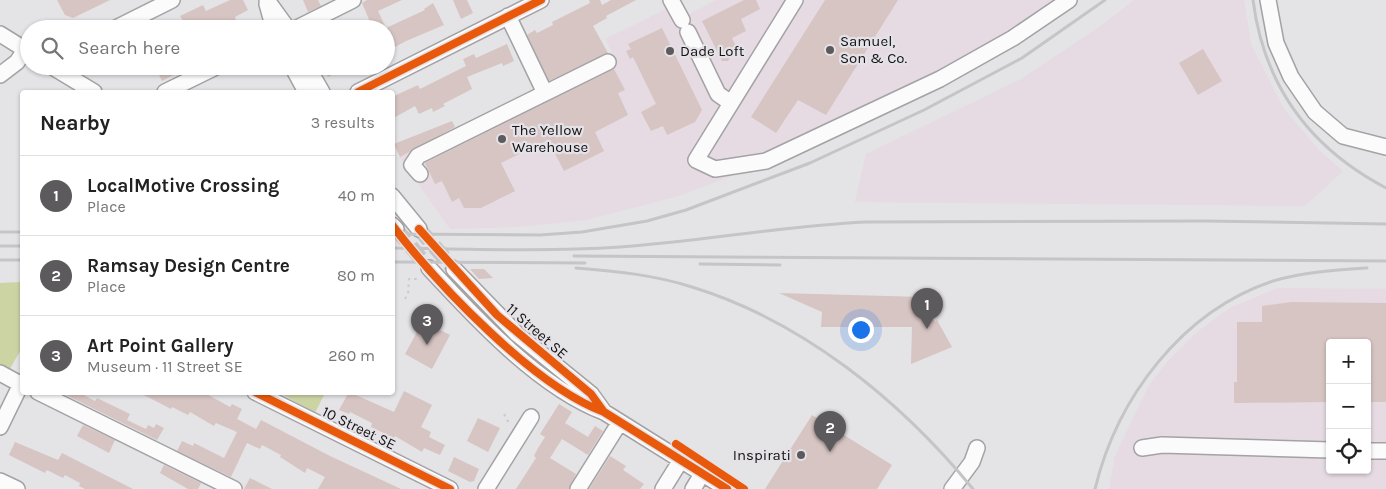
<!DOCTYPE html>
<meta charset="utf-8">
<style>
:root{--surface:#fff;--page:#f6f6f6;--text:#222;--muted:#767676;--line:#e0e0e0;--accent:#5c5a5d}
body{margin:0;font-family:Karla,sans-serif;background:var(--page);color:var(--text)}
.controls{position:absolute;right:15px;bottom:15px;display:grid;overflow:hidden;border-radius:5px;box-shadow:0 1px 4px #0004}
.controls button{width:45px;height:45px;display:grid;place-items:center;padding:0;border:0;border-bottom:1px solid var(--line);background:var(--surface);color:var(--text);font:25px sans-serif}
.you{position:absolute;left:860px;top:329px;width:18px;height:18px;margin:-12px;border:4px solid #fff;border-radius:50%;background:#1a73e8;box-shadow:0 0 0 8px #1a73e833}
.badge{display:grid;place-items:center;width:32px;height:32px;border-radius:50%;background:var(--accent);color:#fff;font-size:16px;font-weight:700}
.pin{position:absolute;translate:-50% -41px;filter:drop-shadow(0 1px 2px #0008)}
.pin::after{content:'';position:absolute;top:26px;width:18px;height:15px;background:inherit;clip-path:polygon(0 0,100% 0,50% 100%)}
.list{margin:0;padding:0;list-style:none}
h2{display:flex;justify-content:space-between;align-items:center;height:65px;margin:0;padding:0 20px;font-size:21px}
h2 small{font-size:16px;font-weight:400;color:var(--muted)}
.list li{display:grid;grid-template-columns:32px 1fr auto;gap:15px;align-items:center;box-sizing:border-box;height:80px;padding:0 20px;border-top:1px solid var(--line)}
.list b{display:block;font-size:19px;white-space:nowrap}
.list p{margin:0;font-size:16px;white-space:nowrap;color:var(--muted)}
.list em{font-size:16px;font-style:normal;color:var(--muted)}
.icon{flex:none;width:28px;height:28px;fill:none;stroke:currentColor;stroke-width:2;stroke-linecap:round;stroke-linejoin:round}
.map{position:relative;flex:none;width:1386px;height:489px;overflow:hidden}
.search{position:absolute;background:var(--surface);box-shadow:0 1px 4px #0004;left:20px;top:20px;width:375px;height:55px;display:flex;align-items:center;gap:12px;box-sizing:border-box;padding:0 18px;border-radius:28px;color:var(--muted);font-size:19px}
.panel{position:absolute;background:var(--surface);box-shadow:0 1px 4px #0004;left:20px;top:90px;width:375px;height:305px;border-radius:5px}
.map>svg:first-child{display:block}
.industrial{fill:#e6dae3;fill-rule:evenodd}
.green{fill:#cdd4a4}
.building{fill:#d7c5c3}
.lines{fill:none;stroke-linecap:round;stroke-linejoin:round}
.minor-tunnel{stroke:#c4c4c6;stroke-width:15;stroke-dasharray:15 8;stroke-linecap:butt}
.minor-casing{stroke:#a3a2a5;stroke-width:18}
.path{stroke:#cbcbcc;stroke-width:2;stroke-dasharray:2.5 4;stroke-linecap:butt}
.minor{stroke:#fbfbfb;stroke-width:15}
.rail{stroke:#c5c5c7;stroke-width:3}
.cycleway-casing{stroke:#e4e2e7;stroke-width:11}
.cycleway{stroke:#e8590c;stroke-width:8}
.poi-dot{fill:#5c5a5d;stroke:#e4e2e7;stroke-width:2}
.labels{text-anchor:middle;stroke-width:4.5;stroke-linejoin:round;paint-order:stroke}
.poi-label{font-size:15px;fill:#121113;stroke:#e4e2e7;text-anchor:start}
.street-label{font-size:15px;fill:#121113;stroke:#e4e2e7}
</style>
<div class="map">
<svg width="1386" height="489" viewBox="0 0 1386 489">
<rect width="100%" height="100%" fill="#e4e3e6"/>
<path class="industrial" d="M716 0H1072L773 160 679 196 586 220 517 227 450 229 399 157 613 55 605 39 670 7 677 21Z
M1134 0H1244L1251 44 1284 109 1319 150 1343 171 1305 206 855 202 866 154 1021 79 1102 25Z
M1277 288 1386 289V489H1109L1115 456 1148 387 1166 363 1197 332 1230 308ZM1330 343H1367V470H1330Z"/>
<path class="green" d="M22 282V348L8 372 0 368V283Z
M280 393H325L315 413Z"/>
<path class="building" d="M57 0H110L73 18 65 15Z
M230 0H243L248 10 235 17 237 23 225 29H168L183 21 180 16 203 5 206 11Z
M303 0H318L321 6 308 12Z
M367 0H402L378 11 386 28 425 10 424 9 433 3 444 25 406 41 386 52V29H373L362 3Z
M453 0H467L473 13 461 19Z
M589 0H600L602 5 611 0H636L606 16 607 18 593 26 608 53 549 81 527 35 535 30 537 33 553 25 552 22 590 3Z
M744 0H756L760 9 741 19 746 31 732 38 737 48 728 61H722L702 21Z
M825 0H898L826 115 798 100 776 133 751 117Z
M662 28 702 110 695 122 667 135 663 126 651 131 641 112 656 104 633 57 630 59 626 51 631 49 628 44Z
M507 44 514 61 503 66 502 63 467 77 472 89 443 104 445 106 433 112 432 108 419 114 415 106 392 119V97L418 85 420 89 466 66 463 59 474 54 476 58Z
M1203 49 1222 81 1198 95 1179 63Z
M155 66H190L162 81Z
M322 66H349L328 77Z
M614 69 625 90 618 93 628 115 595 132 604 151 564 171 548 140 501 163 515 191 481 208H464L459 198 452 202 442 181 435 184 425 163Z
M452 121 455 127 400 157 394 144Z
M470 269H484L493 278 479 279Z
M779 293 922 297V303L935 322 937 320 952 347 911 364 912 327H821L822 312Z
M1291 302 1386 303V402H1367V343H1330V402L1234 403V382H1237V322H1262V306Z
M423 321 450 335 432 369 405 354Z
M404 391 432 405 421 427 431 432 429 437 445 445 440 455 424 448 422 452 395 436 394 438 371 427 372 423 350 412 349 414 339 410 349 392 394 412Z
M60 392H78L95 401 97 398 130 414 127 420 146 429 148 425 154 428 156 424 164 428 157 440Z
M138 392H203L230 407 232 404 242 409 237 419 256 429 261 420 330 456 401 489H318L325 477 307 468 305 473 280 457 281 455 262 445 260 449 247 443 231 477 177 451 182 441 193 446 194 443 224 458 237 432 216 423 214 426 190 412 188 415 172 407 171 409Z
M559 404 572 412 565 423 588 437 595 426 603 431 588 455 562 439 550 458 576 474 569 489H516L536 458 534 456 538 448 545 437 540 434Z
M812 415 892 465 877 489H765Z
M478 418 500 428 488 452 467 441Z
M83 425 115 440 109 453 77 436Z
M15 442 58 460 62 453 133 489H85L79 486 80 483 65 475 63 478 47 470 45 473 9 455Z
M610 456 626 466 623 470 644 484 640 489H589Z
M454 457 479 469 474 481 470 482 448 471Z
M164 465 201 483 198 489H188L160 473Z
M250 478 272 489H244Z"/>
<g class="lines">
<path class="minor-tunnel" d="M396 229 429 268
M419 229 454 269"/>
<g class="minor-casing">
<path id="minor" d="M267 0 288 29
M671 0 682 20
M795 0 696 160 715 169 766 161 940 79 1013 38 1069 0
M1268 0 1276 43 1291 77 1315 112 1343 136 1386 147
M267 4 274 29
M508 16 545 93
M114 29 172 0
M295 29 353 0
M688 32 718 94 731 103
M0 34 29 52
M51 66 94 92
M292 66 306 92
M307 66 322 92
M0 75 17 62 25 50
M165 92 218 66
M358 92 541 0
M420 174 412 165 418 156 608 62
M392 196 419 229
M392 225 396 229
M429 268C475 318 540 388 604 412L727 489
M454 269 517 334 591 394 604 412
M0 373 22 385
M38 392 234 489
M255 392 450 489
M0 427 22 382
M1142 448 1162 445 1330 450
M1367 451H1386
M0 481 17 489
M486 489 531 417
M578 489 620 422
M663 489 681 460
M693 489 702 474
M952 489 972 462 977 448"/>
</g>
<path class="path" d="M405 299 408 294 409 279H420
M504 414 510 425"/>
<use href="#minor" class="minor"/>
<path class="rail" d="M1253 0C1264 86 1310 148 1386 188
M0 232H22
M392 234 540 235 582 232 647 221 686 210 810 163 924 110 1022 58 1105 0
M0 246H22
M392 248C468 249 544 252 620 247 702 241 783 226 865 222L1204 221 1386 224
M574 256 1386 261
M0 260H22
M392 262 585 263
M700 264 780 265
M576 268C615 271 655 275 692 287 803 321 901 401 973 489
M1095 489C1117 398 1182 311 1273 281 1303 272 1336 270 1367 268"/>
<g class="cycleway-casing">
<path id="cycleway" d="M358 92 541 0
M392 225C438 285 534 386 604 412L727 489
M419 229 497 315 591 394 604 412
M255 392 450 489
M676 444 744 489"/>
</g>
<use href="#cycleway" class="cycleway"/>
</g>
<g class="poi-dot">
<circle cx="830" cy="50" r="5"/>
<circle cx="670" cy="51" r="5"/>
<circle cx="502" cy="139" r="5"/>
<circle cx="801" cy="455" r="5"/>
</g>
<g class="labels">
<g class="poi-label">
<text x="840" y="46">Samuel,<tspan x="840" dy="17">Son &amp; Co.</tspan></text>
<text x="680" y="56">Dade Loft</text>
<text x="512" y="135">The Yellow<tspan x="512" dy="17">Warehouse</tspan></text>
<text x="791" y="460" text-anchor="end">Inspirati</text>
</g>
<g class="street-label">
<text transform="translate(537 331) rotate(41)" y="5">11 Street SE</text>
<text transform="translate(359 428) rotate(26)" y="5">10 Street SE</text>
</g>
</g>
</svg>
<div class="controls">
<button>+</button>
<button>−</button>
<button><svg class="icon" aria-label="locate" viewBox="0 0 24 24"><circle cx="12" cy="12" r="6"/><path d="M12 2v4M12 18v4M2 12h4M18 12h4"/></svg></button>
</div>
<div class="you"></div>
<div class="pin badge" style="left:927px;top:329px">1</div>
<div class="pin badge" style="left:830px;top:452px">2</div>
<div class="pin badge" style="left:427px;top:345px">3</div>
<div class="search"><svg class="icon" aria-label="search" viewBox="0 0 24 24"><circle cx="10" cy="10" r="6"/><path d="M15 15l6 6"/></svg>Search here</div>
<section class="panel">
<h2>Nearby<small>3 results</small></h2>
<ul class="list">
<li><span class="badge">1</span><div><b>LocalMotive Crossing</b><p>Place</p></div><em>40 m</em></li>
<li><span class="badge">2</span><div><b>Ramsay Design Centre</b><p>Place</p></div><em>80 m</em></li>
<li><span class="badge">3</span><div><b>Art Point Gallery</b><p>Museum · 11 Street SE</p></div><em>260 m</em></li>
</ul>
</section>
</div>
